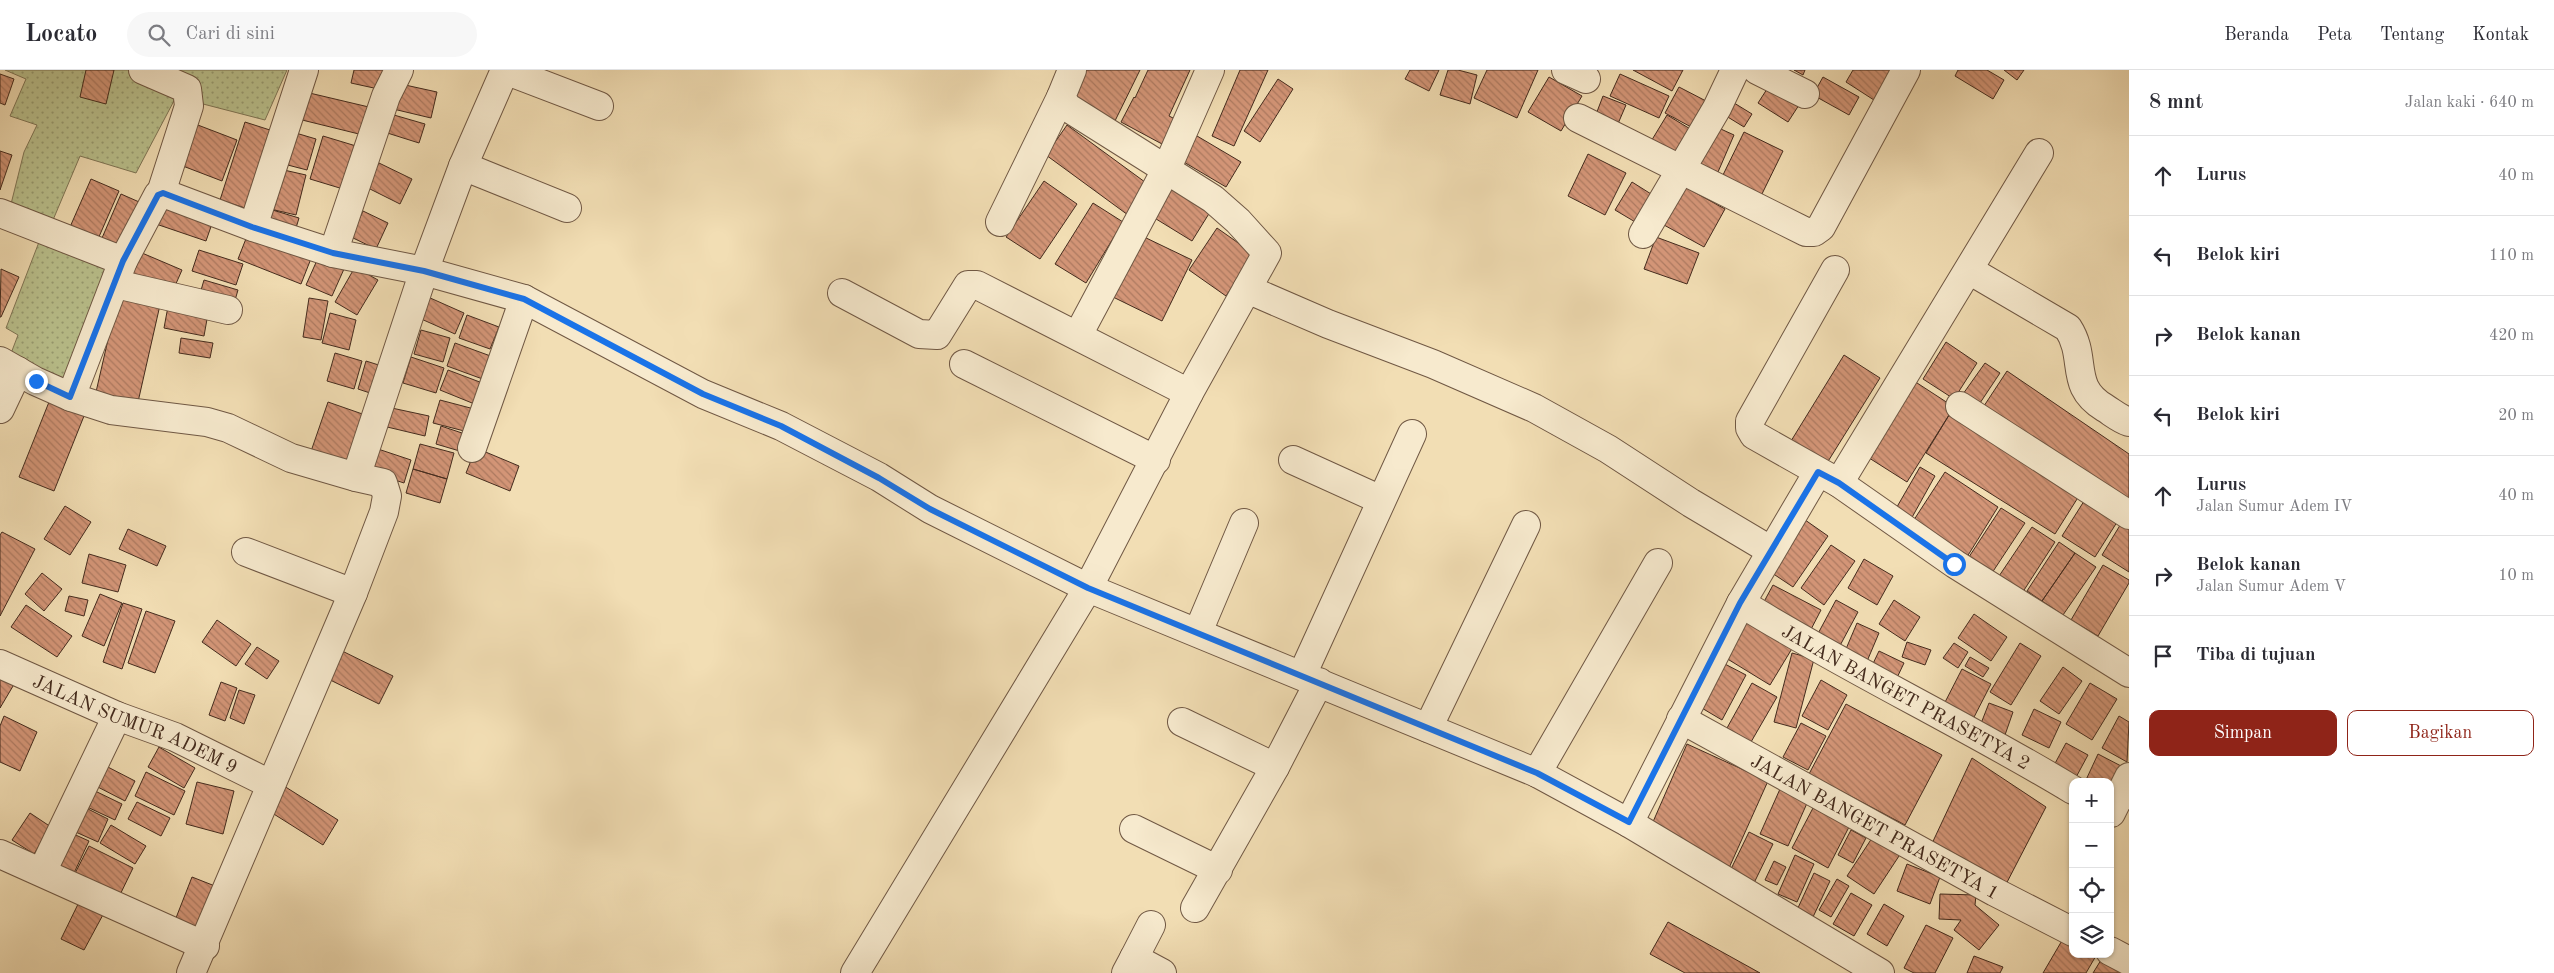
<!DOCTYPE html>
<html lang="id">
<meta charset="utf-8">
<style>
:root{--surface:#fff;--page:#f7f7f7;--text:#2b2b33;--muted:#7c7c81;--line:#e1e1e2;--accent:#8f2418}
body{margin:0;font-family:"Old Standard TT",serif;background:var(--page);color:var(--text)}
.controls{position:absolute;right:15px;bottom:15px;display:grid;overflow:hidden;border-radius:10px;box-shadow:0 1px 4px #0004}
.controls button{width:45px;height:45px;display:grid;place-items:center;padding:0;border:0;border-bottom:1px solid var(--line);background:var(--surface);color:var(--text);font:25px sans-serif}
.stop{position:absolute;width:15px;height:15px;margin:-11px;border:4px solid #1a73e8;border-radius:50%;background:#fff}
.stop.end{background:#1a73e8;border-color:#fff;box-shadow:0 1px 5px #0008}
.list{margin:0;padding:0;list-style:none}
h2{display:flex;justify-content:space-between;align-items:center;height:65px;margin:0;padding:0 20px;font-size:21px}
h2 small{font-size:16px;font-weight:400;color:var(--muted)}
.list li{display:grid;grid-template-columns:32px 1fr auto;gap:15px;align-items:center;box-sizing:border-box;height:80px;padding:0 20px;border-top:1px solid var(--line)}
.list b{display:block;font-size:19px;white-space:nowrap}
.list p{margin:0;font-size:16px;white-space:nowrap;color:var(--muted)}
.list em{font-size:16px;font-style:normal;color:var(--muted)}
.actions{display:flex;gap:10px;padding:15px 20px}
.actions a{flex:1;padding:11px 0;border:1px solid var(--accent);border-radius:10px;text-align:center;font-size:18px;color:var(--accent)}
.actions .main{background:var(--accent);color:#fff}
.icon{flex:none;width:28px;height:28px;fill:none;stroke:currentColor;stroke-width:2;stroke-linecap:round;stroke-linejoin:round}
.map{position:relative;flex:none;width:2129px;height:903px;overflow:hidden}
header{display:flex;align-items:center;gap:30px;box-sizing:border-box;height:70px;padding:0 25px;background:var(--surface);border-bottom:1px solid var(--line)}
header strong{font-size:24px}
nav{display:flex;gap:28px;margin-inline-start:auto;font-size:18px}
.search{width:350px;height:45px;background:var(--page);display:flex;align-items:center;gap:12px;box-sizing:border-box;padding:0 18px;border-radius:28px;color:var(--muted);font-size:19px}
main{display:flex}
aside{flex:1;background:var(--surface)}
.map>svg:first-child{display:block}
.green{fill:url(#green-dots);stroke:#807656}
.building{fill:url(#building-back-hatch);stroke:#452c1e}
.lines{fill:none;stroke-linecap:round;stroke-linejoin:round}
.minor-casing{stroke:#705844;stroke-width:30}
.minor{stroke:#f7eace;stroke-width:28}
.route{stroke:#1a73e8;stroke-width:6}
.labels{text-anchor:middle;stroke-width:5;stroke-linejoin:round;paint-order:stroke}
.street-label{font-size:19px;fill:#452c1e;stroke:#f7eace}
</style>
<header>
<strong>Locato</strong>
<div class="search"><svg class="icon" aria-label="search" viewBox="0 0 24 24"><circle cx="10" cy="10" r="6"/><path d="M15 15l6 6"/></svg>Cari di sini</div>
<nav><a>Beranda</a><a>Peta</a><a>Tentang</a><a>Kontak</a></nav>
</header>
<main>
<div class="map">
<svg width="2129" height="903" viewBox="0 0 2129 903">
<defs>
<pattern id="green-dots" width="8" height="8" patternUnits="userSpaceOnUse" patternTransform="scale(1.25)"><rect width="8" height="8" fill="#bac18d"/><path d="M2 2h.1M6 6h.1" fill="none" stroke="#999d73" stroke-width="1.8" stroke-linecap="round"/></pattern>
<pattern id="building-back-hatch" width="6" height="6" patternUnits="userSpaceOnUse" patternTransform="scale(1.25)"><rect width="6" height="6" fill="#d39577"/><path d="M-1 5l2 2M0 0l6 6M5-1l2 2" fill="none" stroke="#ad7a61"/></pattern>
</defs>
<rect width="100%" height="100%" fill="#f2deb4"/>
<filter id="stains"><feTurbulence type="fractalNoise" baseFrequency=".004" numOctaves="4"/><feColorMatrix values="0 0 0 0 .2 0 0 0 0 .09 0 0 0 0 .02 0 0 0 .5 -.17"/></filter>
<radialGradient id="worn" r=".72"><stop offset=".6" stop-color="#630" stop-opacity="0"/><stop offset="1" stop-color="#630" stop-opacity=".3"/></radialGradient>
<path class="green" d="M5 0H287L265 50 176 27 136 103 80 86 53 150 10 138 24 82 37 55 10 46 26 9Z
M39 172 108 199 66 309 10 286 18 265 6 258Z"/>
<path class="building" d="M86 0H114L106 34 80 27Z
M354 0H387L383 20 351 13Z
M1085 0H1140L1112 57 1068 34Z
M1148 0H1190L1169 46 1175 49 1162 74 1121 52 1134 27 1135 28Z
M1240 0H1268L1234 76 1212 66Z
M1410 0H1439L1429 21 1405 9Z
M1448 0H1458L1477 5 1470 34 1440 25Z
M1487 0H1538L1517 48 1474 28Z
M1633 0H1683L1672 21Z
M1794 0H1805L1803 5Z
M1853 0H1898L1877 32 1846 12Z
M1958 0H1987L2004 10 1993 29 1955 6Z
M2004 0H2024L2017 10Z
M0 4 14 9 5 35 0 33Z
M1620 4 1669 26 1659 48 1610 26Z
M1549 7 1582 26 1561 61 1528 42Z
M1823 7 1859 27 1849 45 1813 25Z
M1278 9 1293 19 1260 72 1244 61Z
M396 13 437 22 431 48 389 38Z
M1769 16 1799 35 1788 52 1758 33Z
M1679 17 1706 31 1693 58 1665 43Z
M301 21 373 38 367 66 294 48Z
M1603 26 1626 35 1617 56 1595 47Z
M1726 28 1752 44 1744 57 1718 41Z
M387 43 425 54 419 73 381 61Z
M1667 45 1692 60 1675 88 1650 73Z
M190 52 237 70 222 111 175 93Z
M245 52 273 61 248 139 220 130Z
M1067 55 1149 115 1128 145 1046 85Z
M1712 55 1734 65 1718 102 1695 92Z
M289 61 316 69 307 100 280 93Z
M1744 62 1783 81 1760 128 1721 109Z
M1192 63 1241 92 1226 117 1177 88Z
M323 66 366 79 353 122 310 109Z
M0 81 12 85 0 120Z
M1588 84 1626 103 1605 145 1568 126Z
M379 93 412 109 400 134 366 117Z
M275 98 306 105 296 145 266 138Z
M91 109 119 121 98 169 70 157Z
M1044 111 1077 134 1040 189 1006 167Z
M1632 112 1659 129 1642 156 1615 140Z
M1167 115 1210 142 1192 171 1148 144Z
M1685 117 1725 139 1704 177 1664 155Z
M121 124 146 135 127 179 102 168Z
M165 128 215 145 206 171 156 154Z
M1093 133 1123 152 1086 213 1055 194Z
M266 138 299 148 293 168 261 158Z
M363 141 388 153 376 179 351 167Z
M1217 158 1254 184 1226 226 1189 200Z
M249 161 312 186 301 214 238 189Z
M1142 166 1192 190 1162 251 1113 227Z
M1656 167 1699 183 1687 214 1644 199Z
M135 180 182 200 171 225 124 205Z
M199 180 243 194 236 215 192 201Z
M318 188 344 199 332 226 306 215Z
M355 197 378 210 357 245 335 232Z
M1 199 19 207 1 247H0Z
M204 210 238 220 233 237 199 227Z
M118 226 160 235 138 332 96 322Z
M428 227 464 243 455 264 419 248Z
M309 228 328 231 321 270 303 267Z
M169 231 209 238 204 266 164 258Z
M330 243 356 250 349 280 322 273Z
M467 245 499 257 490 279 459 268Z
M421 260 450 268 443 292 414 284Z
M181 268 213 273 210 288 179 283Z
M1946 272 1977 293 1954 329 1923 309Z
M455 273 496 288 488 311 447 296Z
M335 283 362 291 354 319 327 311Z
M1844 285 1880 308 1827 393 1791 371Z
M411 287 444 298 436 323 403 313Z
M366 291 385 297 376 325 358 319Z
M1985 293 2000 303 1974 342 1958 331Z
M448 300 485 314 477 335 440 320Z
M2007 301 2129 384V443L1980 342Z
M1914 311 1954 337 1907 412 1866 386Z
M51 327 86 341 54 421 19 407Z
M440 330 478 340 472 363 433 353Z
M328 332 371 347 351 405 308 390Z
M387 337 429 346 425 366 383 356Z
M1954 337 2084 418 2055 464 1926 383Z
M441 356 468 365 463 382 436 374Z
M420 374 454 383 447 409 413 399Z
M372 377 411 390 404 413 364 400Z
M476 378 519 396 510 421 466 403Z
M1920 397 1935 406 1910 451 1894 442Z
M413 399 447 409 440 433 406 423Z
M1945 402 1998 437 1962 495 1908 459Z
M2086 428 2119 449 2095 487 2062 466Z
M65 436 91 452 70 485 44 469Z
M2001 438 2025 453 1986 512 1963 496Z
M1798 445 1828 466 1793 517 1763 497Z
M2122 452 2129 456V502L2102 485Z
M2032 457 2055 472 2017 531 1993 515Z
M128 459 166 476 157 496 119 479Z
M2 462 35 479 0 546V465Z
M2059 472 2075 483 2042 531 2027 521Z
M1831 475 1855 491 1824 535 1801 518Z
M2075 483 2096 497 2063 545 2042 531Z
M89 484 126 495 118 522 82 513Z
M1864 489 1893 506 1877 535 1848 518Z
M2103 495 2129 510V513L2098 566 2071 550Z
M42 503 62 519 44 541 25 524Z
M1773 515 1821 540 1807 567 1759 541Z
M100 524 122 533 104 576 82 566Z
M69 526 88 530 84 546 65 541Z
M1836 530 1858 542 1836 583 1814 571Z
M1894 530 1920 547 1905 571 1879 554Z
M123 533 142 539 122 599 103 592Z
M26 535 72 566 57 587 11 557Z
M146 541 175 551 155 603 128 593Z
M1746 542 1796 572 1770 615 1721 585Z
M1974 544 2007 567 1991 591 1958 568Z
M217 550 251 574 236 596 202 572Z
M1857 553 1879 563 1865 596 1843 586Z
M1907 572 1931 580 1925 595 1902 587Z
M1954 573 1968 582 1958 598 1943 588Z
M2020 573 2041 586 2011 635 1990 622Z
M332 576 393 606 379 634 318 604Z
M257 577 279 591 267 609 245 594Z
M1879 581 1904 593 1894 614 1869 602Z
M1792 583 1814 589 1796 658 1774 652Z
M1970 587 1989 598 1983 607 1965 596Z
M1723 593 1746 605 1722 650 1700 637Z
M2063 597 2082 611 2059 644 2040 631Z
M1962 599 1991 614 1970 655 1941 640Z
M0 601 16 611 0 638Z
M1821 610 1847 625 1828 660 1802 646Z
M221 612 237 618 225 651 209 645Z
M1752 613 1777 627 1751 672 1727 658Z
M2090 613 2117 629 2092 670 2066 654Z
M239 620 255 625 244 654 230 648Z
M1989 633 2013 642 2005 665 1980 656Z
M1846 634 1942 685 1905 755 1809 704Z
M2034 639 2061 652 2049 678 2022 665Z
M4 646 37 662 20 701 0 692V656Z
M2119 646 2129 652 2127 692 2102 678Z
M1801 653 1826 666 1808 700 1783 687Z
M2066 673 2088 685 2074 711 2052 699Z
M1687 674 1768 711 1729 798 1649 761Z
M159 677 195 698 184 718 148 697Z
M2098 684 2123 697 2110 724V712H2085Z
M1972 688 2046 737 2003 820 1928 782Z
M102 694 135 711 125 731 92 714Z
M146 702 185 721 174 745 135 726Z
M197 712 234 721 223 764 186 754Z
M284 716 338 750 323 775 269 741Z
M1780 719 1808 731 1788 776 1760 764Z
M93 720 122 734 115 750 85 736Z
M137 732 170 748 161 766 128 749Z
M80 735 108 749 98 772 69 759Z
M1813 738 1849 757 1828 798 1792 778Z
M30 743 51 757 34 784 12 770Z
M111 755 146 776 135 794 100 773Z
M1851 760 1866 768 1853 793 1838 785Z
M69 762 89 771 74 803 54 794Z
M1749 762 1773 774 1754 813 1730 801Z
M1874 765 1901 783 1874 824 1847 806Z
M89 776 133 798 116 833 71 811Z
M1795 785 1814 794 1797 832 1778 824Z
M1774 791 1786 797 1777 815 1765 810Z
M1907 794 1940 807 1930 834 1897 821Z
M1814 803 1830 811 1813 847 1797 840Z
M192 807 220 818 201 864 174 853Z
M1837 809 1849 816 1831 847 1819 840Z
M1851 823 1872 835 1854 866 1833 854Z
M1940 824 1976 825 1975 835 1999 855 1979 880 1954 860 1961 850 1939 849Z
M81 828 105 841 84 880 61 869Z
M1884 834 1904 846 1887 876 1867 864Z
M1668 852 1760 903H1685L1650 884Z
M1926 855 1953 868 1935 903H1914L1904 898Z
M2067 862 2073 866V884H2097L2086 903H2043Z
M1974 886 2003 897 2000 903H1967Z
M2101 890 2122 903H2093Z"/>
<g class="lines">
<g class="minor-casing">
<g id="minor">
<path d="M143 0 187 19 189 36 161 123"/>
<path d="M1566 0 1586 9"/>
<path d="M1757 0 1805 24"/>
<path d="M1578 48 1806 162H1814L1821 157 1906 0"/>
<path d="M463 96 567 138"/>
<path d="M0 143 123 191 71 327"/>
<path d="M1000 152 1061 27"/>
<path d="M253 157 304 0"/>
<path d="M1643 164 1717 38 1735 0"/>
<path d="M333 183 386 26 399 0"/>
<path d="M123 191 158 125 163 123 253 157 333 183 424 201 524 229 703 324 781 356 879 407 930 439 1088 518 1189 323 1267 183 1238 151 1213 129 1067 37 1061 27 1072 0"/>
<path d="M1835 200 1750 351V358L1754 365 1839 413 1955 494 2129 603"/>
<path d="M1969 200 2068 258C2088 289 2068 316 2105 338 2113 343 2120 349 2129 352"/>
<path d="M116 214 228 240"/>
<path d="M1247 219 1328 254 1433 294 1534 338 1608 379 1691 433 1770 480"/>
<path d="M842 223 919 264 937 265 968 215H977L1189 323"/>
<path d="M1078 265 1167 98 1210 0"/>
<path d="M0 291 35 311 71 327 111 340 207 352 228 358 291 388 356 407 383 413 387 426 384 442 353 523 191 903"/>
<path d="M964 294 1156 390"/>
<path d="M1960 336 2129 445"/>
<path d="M0 339 18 301"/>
<path d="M472 378 524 229"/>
<path d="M1293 390 1381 430"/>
<path d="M356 407 424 201 463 96 505 0 599 36"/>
<path d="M1839 413 2039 83"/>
<path d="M246 482 353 523"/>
<path id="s1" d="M1741 533C1849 600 1964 654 2073 720"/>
<path d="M1198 562 1244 453"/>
<path id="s2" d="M0 594 117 646 175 667 270 714"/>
<path d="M1302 605 1412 364"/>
<path id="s3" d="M1681 649 1995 822 2073 862"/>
<path d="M1182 652 1275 697"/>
<path d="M1428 658 1526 455"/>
<path d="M1537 703 1658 493"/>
<path d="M2111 743 2129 707"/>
<path d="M1629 753 1880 903"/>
<path d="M1134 759 1218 800"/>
<path d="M0 784 205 876"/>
<path d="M42 802 117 646"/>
<path d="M1195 838 1275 697 1319 612"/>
<path d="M2110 881 2129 891"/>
<path d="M1134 888 1151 855"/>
<path d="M855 903 1088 518 1537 703 1629 753 1741 533 1818 402"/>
<path d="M1126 903 1134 888 1162 903"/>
</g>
</g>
<use href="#minor" class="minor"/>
</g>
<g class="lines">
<path class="route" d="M36 311 70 327 123 191 158 125 163 123 252 157 333 183 424 201 524 229 703 324 781 356 879 408 930 439 1088 518 1537 703 1629 752 1740 533 1818 402 1839 413 1954 494"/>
</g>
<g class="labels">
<g class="street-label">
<text dy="7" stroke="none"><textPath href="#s1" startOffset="190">JALAN BANGET PRASETYA 2</textPath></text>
<text dy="7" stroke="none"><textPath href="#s2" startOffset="148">JALAN SUMUR ADEM 9</textPath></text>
<text dy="7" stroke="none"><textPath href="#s3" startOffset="222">JALAN BANGET PRASETYA 1</textPath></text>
</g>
</g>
<rect width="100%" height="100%" filter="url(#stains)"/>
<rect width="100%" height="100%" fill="url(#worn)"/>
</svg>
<div class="controls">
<button>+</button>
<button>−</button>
<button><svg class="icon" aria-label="locate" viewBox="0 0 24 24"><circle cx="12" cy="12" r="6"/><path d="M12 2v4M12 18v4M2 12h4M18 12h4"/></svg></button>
<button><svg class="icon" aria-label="layers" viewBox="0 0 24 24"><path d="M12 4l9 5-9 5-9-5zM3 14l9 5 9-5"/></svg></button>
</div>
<div class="stop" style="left:1954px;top:494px"></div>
<div class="stop end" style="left:36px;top:311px"></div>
</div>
<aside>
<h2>8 mnt<small>Jalan kaki · 640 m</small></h2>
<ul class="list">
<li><svg class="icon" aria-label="ahead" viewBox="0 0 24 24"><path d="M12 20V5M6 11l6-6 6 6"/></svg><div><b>Lurus</b></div><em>40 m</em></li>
<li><svg class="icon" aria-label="left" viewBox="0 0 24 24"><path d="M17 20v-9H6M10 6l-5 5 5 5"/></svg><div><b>Belok kiri</b></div><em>110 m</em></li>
<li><svg class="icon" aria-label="right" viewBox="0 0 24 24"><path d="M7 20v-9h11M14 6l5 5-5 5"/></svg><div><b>Belok kanan</b></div><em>420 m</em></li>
<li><svg class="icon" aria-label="left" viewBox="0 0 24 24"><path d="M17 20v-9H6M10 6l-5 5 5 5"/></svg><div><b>Belok kiri</b></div><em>20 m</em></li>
<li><svg class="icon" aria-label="ahead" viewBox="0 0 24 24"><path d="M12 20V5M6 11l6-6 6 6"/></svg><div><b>Lurus</b><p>Jalan Sumur Adem IV</p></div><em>40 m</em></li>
<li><svg class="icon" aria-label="right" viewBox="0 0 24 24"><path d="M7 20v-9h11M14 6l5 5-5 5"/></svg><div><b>Belok kanan</b><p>Jalan Sumur Adem V</p></div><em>10 m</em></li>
<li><svg class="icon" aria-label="arrive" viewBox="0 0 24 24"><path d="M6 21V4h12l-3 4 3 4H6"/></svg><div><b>Tiba di tujuan</b></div></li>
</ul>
<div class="actions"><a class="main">Simpan</a><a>Bagikan</a></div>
</aside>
</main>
